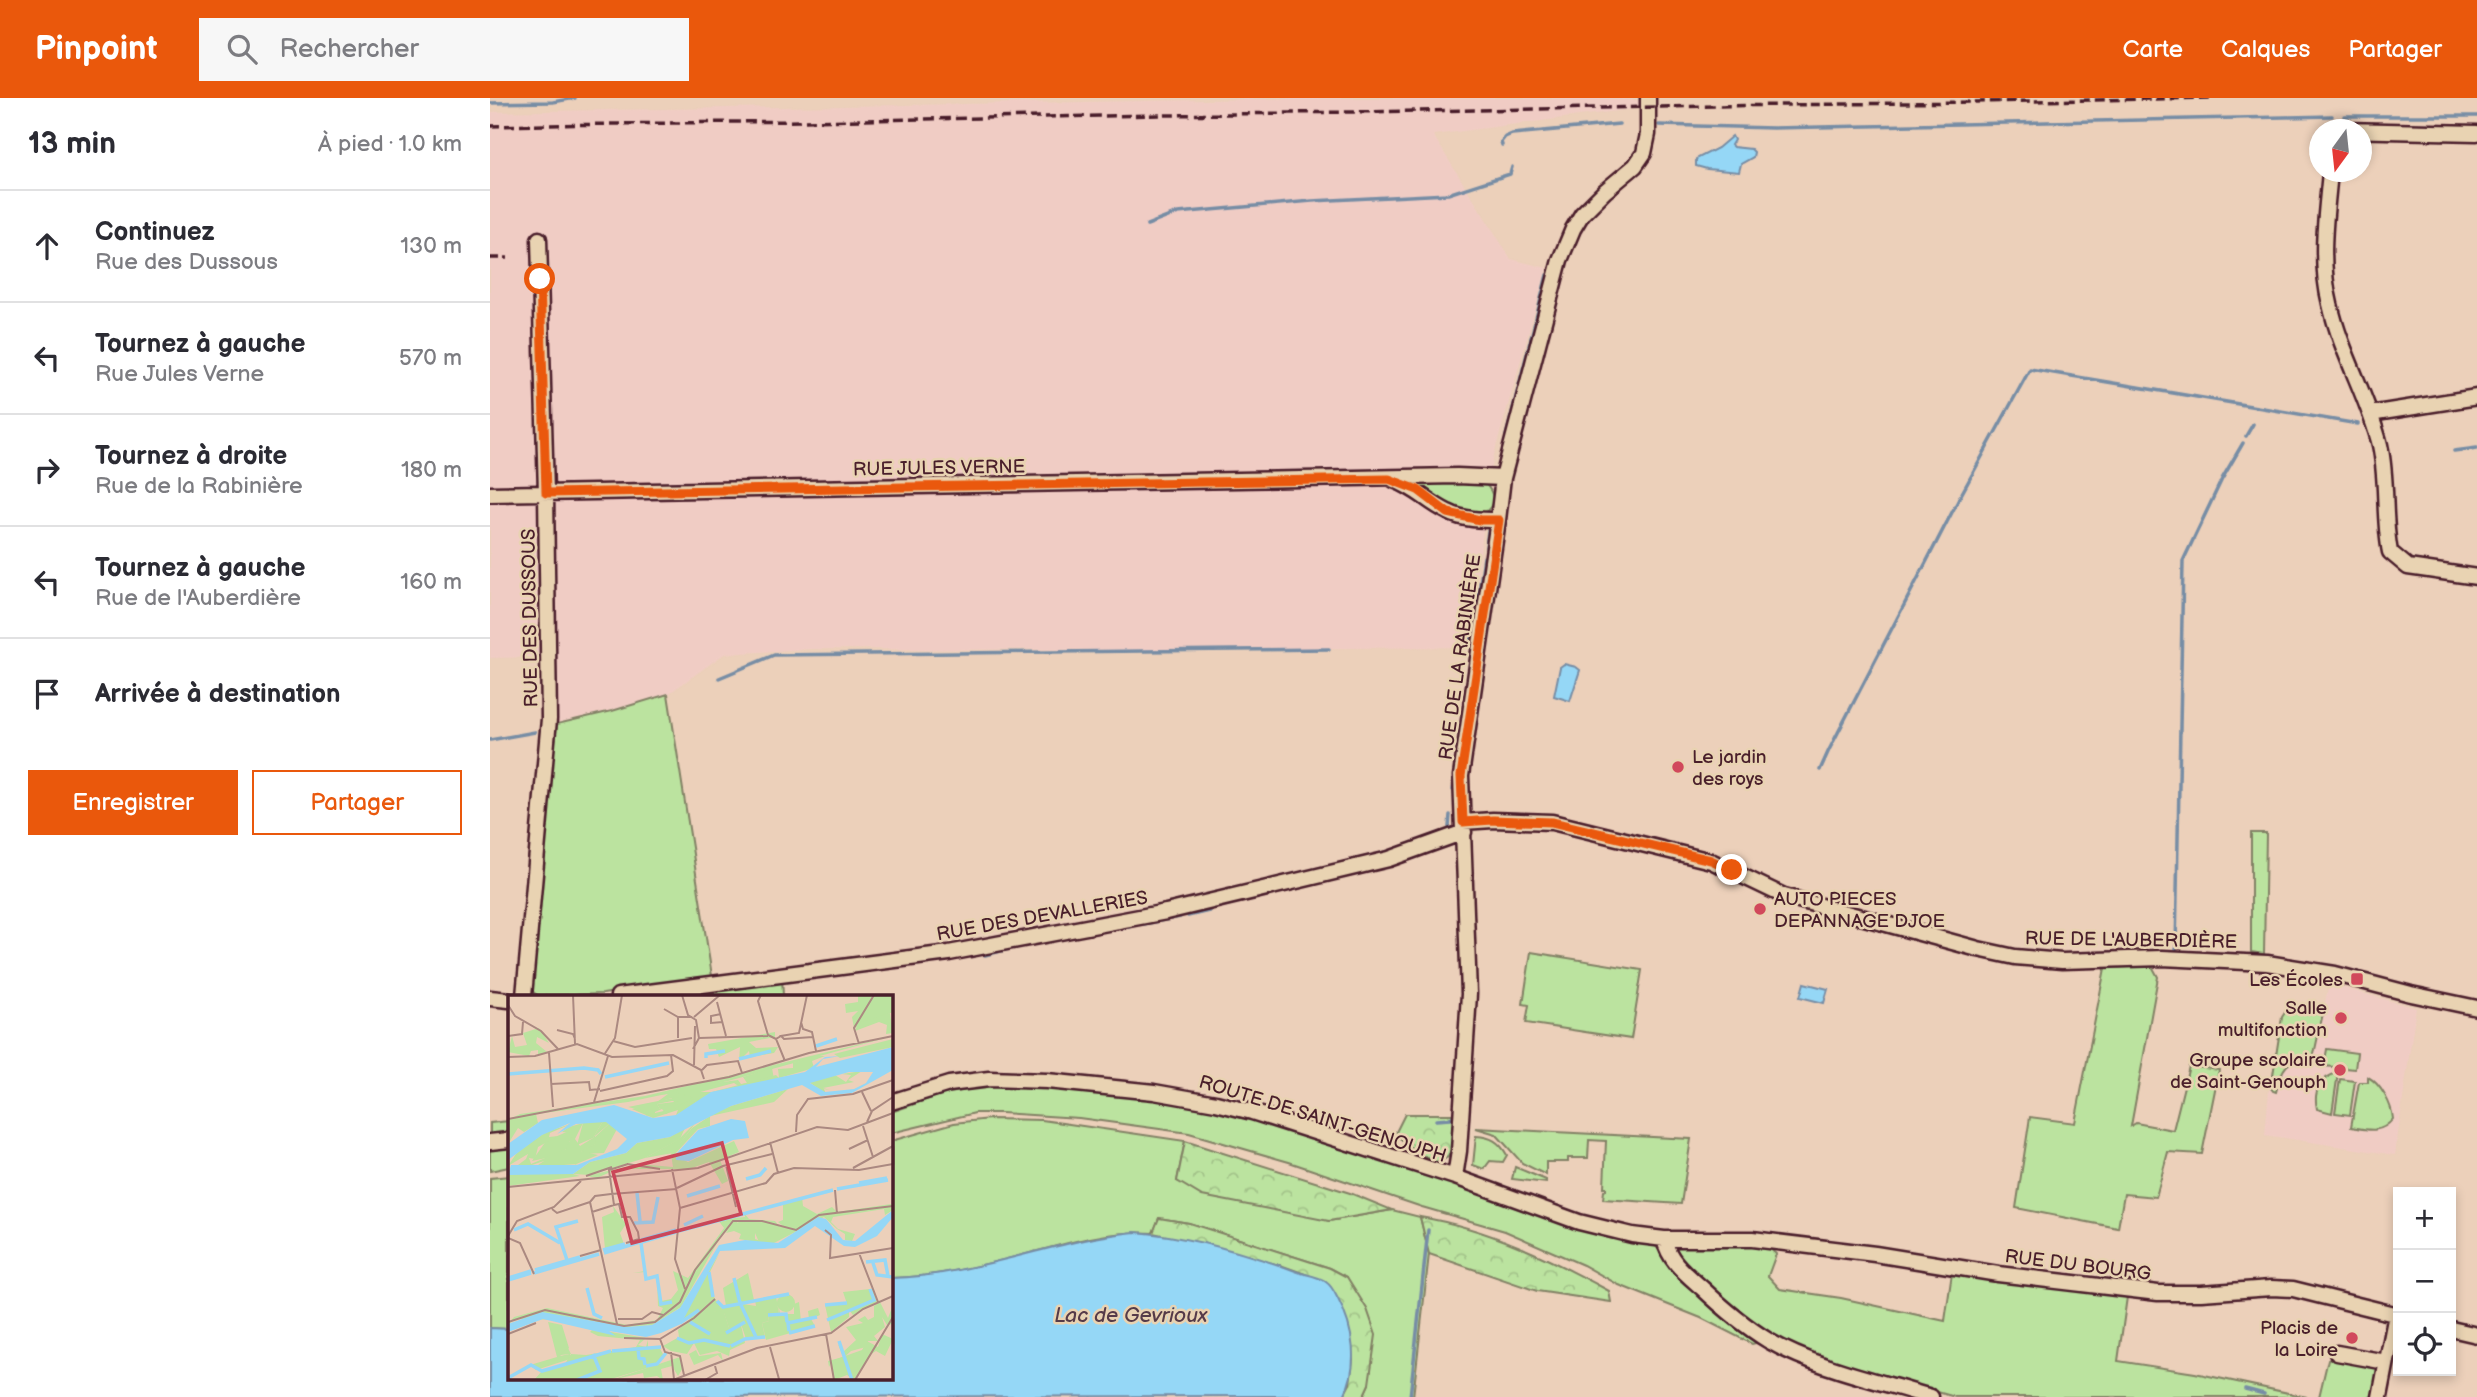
<!DOCTYPE html>
<html lang="fr">
<meta charset="utf-8">
<style>
:root{--surface:#fff;--page:#f7f7f7;--text:#2b2b33;--muted:#7c7c81;--line:#e1e1e2;--accent:#ea580c}
body{margin:0;font-family:"Balsamiq Sans",sans-serif;background:var(--page);color:var(--text)}
.controls{position:absolute;right:21px;bottom:21px;display:grid;overflow:hidden;border-radius:0px;box-shadow:0 4px 10px #0003}
.controls button{width:63px;height:63px;display:grid;place-items:center;padding:0;border:0;border-bottom:2px solid var(--line);background:var(--surface);color:var(--text);font:35px sans-serif}
.compass{position:absolute;left:1819px;top:21px;width:63px;height:63px;border-radius:50%;background:var(--surface);box-shadow:0 4px 10px #0003;rotate:195deg}
.stop{position:absolute;width:21px;height:21px;margin:-16px;border:5px solid #ea580c;border-radius:50%;background:#fff}
.stop.end{background:#ea580c;border-color:#fff;box-shadow:0 2px 7px #0008}
.list{margin:0;padding:0;list-style:none}
h2{display:flex;justify-content:space-between;align-items:center;height:91px;margin:0;padding:0 28px;font-size:30px}
h2 small{font-size:23px;font-weight:400;color:var(--muted)}
.list li{display:grid;grid-template-columns:46px 1fr auto;gap:21px;align-items:center;box-sizing:border-box;height:112px;padding:0 28px;border-top:2px solid var(--line)}
.list b{display:block;font-size:26px;white-space:nowrap}
.list p{margin:0;font-size:23px;white-space:nowrap;color:var(--muted)}
.list em{font-size:23px;font-style:normal;color:var(--muted)}
.actions{display:flex;gap:14px;padding:21px 28px}
.actions a{flex:1;padding:16px 0;border:2px solid var(--accent);border-radius:0px;text-align:center;font-size:24px;color:var(--accent)}
.actions .main{background:var(--accent);color:#fff}
.icon{flex:none;width:38px;height:38px;fill:none;stroke:currentColor;stroke-width:2;stroke-linecap:round;stroke-linejoin:round}
.map{position:relative;flex:none;width:1987px;height:1299px;overflow:hidden}
header{display:flex;align-items:center;gap:42px;box-sizing:border-box;height:98px;padding:0 35px;background:var(--accent);color:#fff}
header strong{font-size:33px}
nav{display:flex;gap:38px;margin-inline-start:auto;font-size:24px}
.search{width:490px;height:63px;background:var(--page);display:flex;align-items:center;gap:18px;box-sizing:border-box;padding:0 24px;border-radius:0px;color:var(--muted);font-size:26px}
main{display:flex}
aside{flex:1;background:var(--surface)}
.map>svg:first-child{display:block}
.built{fill:#f0ccc4}
.green{fill:#bbe39f;stroke:#828165;stroke-width:2}
.forest{fill:url(#forest-crowns);stroke:#828165;stroke-width:2}
.water{fill:#95d7f6;stroke:#778da5;stroke-width:2}
.lines{fill:none;stroke-linecap:round;stroke-linejoin:round}
.stream{stroke:#778da5;stroke-width:3.5}
.minor-casing{stroke:#4a1f2b;stroke-width:19}
.minor{stroke:#e9d3b2;stroke-width:14}
.rail{stroke:#4a1f2b;stroke-width:3.5;stroke-dasharray:10 5;stroke-linecap:butt}
.route{stroke:#ea580c;stroke-width:9}
.poi-dot{fill:#d1495b;stroke:#e9d3b2;stroke-width:2.5}
.labels{text-anchor:middle;stroke-width:5;stroke-linejoin:round;paint-order:stroke}
.street-label{font-size:19px;fill:#4a1f2b;stroke:#e9d3b2}
.poi-label{font-size:19px;fill:#4a1f2b;stroke:#e9d3b2;text-anchor:end}
.water-label{font-size:21px;font-style:italic;fill:#553b49;stroke:#e9d3b2}
.inset-river{fill:none;stroke:#95d7f6;stroke-width:3.5}
.inset-road{fill:none;stroke:#ab8981;stroke-width:2}
.view{fill:#ca4759;fill-opacity:0.15;stroke:#ca4759;stroke-width:3.5}
.inset-edge{fill:none;stroke:#4a1f2b;stroke-width:3.5}
</style>
<header>
<strong>Pinpoint</strong>
<div class="search"><svg class="icon" aria-label="search" viewBox="0 0 24 24"><circle cx="10" cy="10" r="6"/><path d="M15 15l6 6"/></svg>Rechercher</div>
<nav><a>Carte</a><a>Calques</a><a>Partager</a></nav>
</header>
<main>
<aside>
<h2>13 min<small>À pied · 1.0 km</small></h2>
<ul class="list">
<li><svg class="icon" aria-label="ahead" viewBox="0 0 24 24"><path d="M12 20V5M6 11l6-6 6 6"/></svg><div><b>Continuez</b><p>Rue des Dussous</p></div><em>130 m</em></li>
<li><svg class="icon" aria-label="left" viewBox="0 0 24 24"><path d="M17 20v-9H6M10 6l-5 5 5 5"/></svg><div><b>Tournez à gauche</b><p>Rue Jules Verne</p></div><em>570 m</em></li>
<li><svg class="icon" aria-label="right" viewBox="0 0 24 24"><path d="M7 20v-9h11M14 6l5 5-5 5"/></svg><div><b>Tournez à droite</b><p>Rue de la Rabinière</p></div><em>180 m</em></li>
<li><svg class="icon" aria-label="left" viewBox="0 0 24 24"><path d="M17 20v-9H6M10 6l-5 5 5 5"/></svg><div><b>Tournez à gauche</b><p>Rue de l'Auberdière</p></div><em>160 m</em></li>
<li><svg class="icon" aria-label="arrive" viewBox="0 0 24 24"><path d="M6 21V4h12l-3 4 3 4H6"/></svg><div><b>Arrivée à destination</b></div></li>
</ul>
<div class="actions"><a class="main">Enregistrer</a><a>Partager</a></div>
</aside>
<div class="map">
<svg width="1987" height="1299" viewBox="0 0 1987 1299">
<defs>
<pattern id="forest-crowns" width="20" height="18" patternUnits="userSpaceOnUse" patternTransform="scale(1.75)"><rect width="20" height="18" fill="#bbe39f"/><path d="M2 6a3 3 0 1 1 6 0M12 15a3 3 0 1 1 6 0" fill="none" stroke="#a2c289"/></pattern>
</defs>
<rect width="100%" height="100%" fill="#ecd0ba"/>
<filter id="ink" filterUnits="userSpaceOnUse"><feTurbulence type="fractalNoise" baseFrequency=".0143" numOctaves="2"/><feDisplacementMap in="SourceGraphic" scale="14" xChannelSelector="R" yChannelSelector="G"/><feConvolveMatrix kernelMatrix="1 2 1 2 8 2 1 2 1" color-interpolation-filters="sRGB"/></filter>
<g filter="url(#ink)">
<path class="built" d="M830 0H1120L1158 3V9L943 37 1021 161 1057 170 1003 360 977 549 637 552 321 551 234 556 178 596 122 613 67 626 66 559 0 560V14Z
M1839 886 1926 910 1905 1057 1775 1037 1779 992 1792 919 1833 913Z"/>
<path class="green" d="M917 382 993 384C1006 395 1007 408 991 417L965 413Z
M178 596 222 878 113 896 49 898 43 894 39 882 67 626 122 613Z
M1761 735H1776L1774 856 1761 854Z
M1041 854 1152 872 1141 941 1036 925 1039 907 1033 906Z
M1662 868 1668 879 1641 1028 1646 1025 1683 1032 1699 968 1729 972 1712 1056 1678 1054 1666 1099 1634 1096 1628 1130 1526 1110 1540 1019 1585 1025 1615 870Z
M292 879 293 898H152Z
M1800 907 1831 913 1833 915 1823 961C1797 958 1791 971 1786 994L1783 993 1781 990 1792 919Z
M1837 951 1867 955 1865 971 1834 968Z
M1848 975 1842 1015 1827 1011C1823 993 1830 979 1848 975Z
M1878 979C1891 986 1902 1007 1903 1021 1891 1036 1878 1032 1861 1029L1869 984H1878Z
M1850 981 1865 983 1860 1017 1845 1015Z
M495 989H539L615 995 727 1010 1164 1146 1183 1169 1270 1244 1262 1246 1211 1220 1129 1187 1093 1167 1015 1133 932 1109 799 1064 699 1035 589 1020 511 1015H485L401 1035V1014L453 996Z
M500 1021 552 1022 695 1043 687 1083 839 1123 902 1112 930 1119 939 1156 923 1299H873L879 1286 857 1179 840 1170 699 1125 669 1120 663 1135C622 1132 580 1144 540 1155 495 1167 447 1179 401 1180V1043L464 1025Z
M19 1023V1037L0 1039V1025Z
M986 1030 1201 1041 1191 1106 1113 1101 1114 1093 1116 1092V1089H1114L1116 1043 1099 1042 1098 1060H1078V1064H1056V1077L1032 1065 1006 1036Z
M986 1038C1001 1039 1009 1043 1017 1057L1013 1064 1000 1063 994 1071 983 1067Z
M19 1048V1069L0 1073V1050Z
M1025 1069 1056 1082V1085L1022 1081Z
M19 1078V1231L0 1230V1080Z
M1188 1147 1278 1149 1286 1156 1278 1178 1290 1191 1351 1200 1455 1223 1462 1175 1637 1199 1628 1263 1705 1275 1817 1299H1465L1381 1275 1297 1246 1270 1231 1199 1179 1183 1150Z
M1846 1259 1885 1267 1889 1271 1885 1299H1829L1838 1261Z"/>
<path class="forest" d="M915 1016H964L962 1049 958 1059 947 1065 926 1054 905 1036Z
M695 1043 860 1095 902 1112 839 1123 712 1098 687 1083Z
M930 1119C997 1130 1059 1160 1119 1193L1121 1204 1047 1193 939 1156Z
M669 1120 699 1125 840 1170 857 1179 877 1211 886 1237 879 1286 873 1299H853L860 1286 863 1261 835 1183 793 1168 720 1148 663 1135Z"/>
<path class="water" d="M1242 38 1244 42 1241 47 1243 49 1261 51 1264 54 1263 59 1251 66 1249 74 1217 71 1206 68V61L1228 50Z
M1074 566 1086 569 1090 572 1080 603 1064 598 1070 569Z
M1314 885 1338 891 1334 905 1310 899Z
M645 1134C700 1138 759 1156 811 1175 818 1177 830 1179 836 1184 842 1188 845 1195 848 1201 864 1231 869 1267 854 1298L0 1299V1230L19 1231V1280H401V1180C484 1178 563 1142 645 1134Z"/>
<g class="lines">
<path class="stream" d="M0 5 63 4 85 0
M1854 18H1987
M1169 27 1283 30 1842 18
M1012 47 1011 44 1015 39 1022 36 1129 26
M657 127 688 115 822 103 958 96 1020 76 1022 69
M1016 338 1057 177
M1756 338 1763 326
M1964 353 1987 350
M996 449 998 433
M987 507 994 459
M984 554 981 543 987 518
M229 580 284 557 839 551
M0 642 45 634
M1330 672 1339 652 1472 395 1540 271 1868 326
M963 692 965 680
M959 729 960 717
M698 818 719 813
M654 826 690 819
M622 831 639 829
M1686 852 1693 463 1732 381 1753 345
M495 857 531 848
M971 877 972 896
M946 1022 960 1021 966 1015
M1755 1291 1774 1296
M920 1299 938 1132"/>
<g class="minor-casing">
<path id="minor" d="M1852 32 1987 35
M1840 74C1836 118 1829 162 1840 206 1851 255 1878 299 1890 347 1898 383 1893 419 1900 454L1918 469 1987 479
M1880 316 1987 299
M904 382C928 391 937 404 958 414 973 422 992 422 1008 422
M0 396 967 378 1013 380
M973 724 1003 722 1062 724 1221 763 1294 798 1488 851 1525 859 1572 863 1672 860 1777 865 1845 876 1921 896 1987 910
M34 898 59 621 56 395 49 141
M128 898 459 855 676 814 899 761 974 734
M0 900 19 902
M401 1004 459 986 499 981 557 983 664 994 726 1005 762 1014 965 1079 1089 1124 1142 1137 1174 1141H1262L1385 1156 1508 1176 1668 1195H1711L1781 1190 1803 1191 1908 1217
M0 1044 19 1042
M965 1079 969 1053 979 896 971 678 1008 422 1013 380 1070 162 1083 131 1092 116 1115 93 1145 68 1154 55 1158 36V0
M1174 1141C1179 1163 1195 1175 1212 1190 1232 1209 1256 1229 1279 1243 1326 1270 1389 1283 1441 1299
M1961 1231 1987 1237
M1847 1255 1896 1264
M1890 1299 1906 1216"/>
</g>
<use href="#minor" class="minor"/>
<path class="rail" d="M0 28 1724 0
M0 160H18"/>
</g>
</g>
<g class="lines" filter="url(#ink)">
<path class="route" d="M50 181 56 395 899 381 928 392 958 415 990 422H1009L971 678 973 724 1003 722 1062 724 1221 762 1242 772"/>
</g>
<g class="poi-dot">
<circle cx="1188" cy="669" r="7"/>
<circle cx="1270" cy="811" r="7"/>
<rect x="1860" y="874" width="14" height="14" rx="3.5"/>
<circle cx="1851" cy="920" r="7"/>
<circle cx="1850" cy="972" r="7"/>
<circle cx="1862" cy="1240" r="7"/>
</g>
<g class="labels">
<g class="street-label">
<text transform="translate(449 369) rotate(-1)" y="7">RUE JULES VERNE</text>
<text transform="translate(39 520) rotate(-91)" y="7">RUE DES DUSSOUS</text>
<text transform="translate(969 559) rotate(-82)" y="7">RUE DE LA RABINIÈRE</text>
<text transform="translate(552 817) rotate(-10)" y="7">RUE DES DEVALLERIES</text>
<text transform="translate(1641 841) rotate(1)" y="7">RUE DE L'AUBERDIÈRE</text>
<text transform="translate(833 1020) rotate(17)" y="7">ROUTE DE SAINT-GENOUPH</text>
<text transform="translate(1588 1166) rotate(7)" y="7">RUE DU BOURG</text>
</g>
<g class="poi-label">
<text x="1202" y="665" text-anchor="start">Le jardin<tspan x="1202" dy="22">des roys</tspan></text>
<text x="1284" y="807" text-anchor="start">AUTO PIECES<tspan x="1284" dy="22">DEPANNAGE DJOE</tspan></text>
<text x="1853" y="888">Les Écoles</text>
<text x="1837" y="916">Salle<tspan x="1837" dy="22">multifonction</tspan></text>
<text x="1836" y="968">Groupe scolaire<tspan x="1836" dy="22">de Saint-Genouph</tspan></text>
<text x="1848" y="1236">Placis de<tspan x="1848" dy="22">la Loire</tspan></text>
</g>
<g class="water-label">
<text x="641" y="1224">Lac de Gevrioux</text>
</g>
</g>
<g transform="translate(18 897)">
<rect width="385" height="385" fill="#ecd0ba"/>
<path d="M350 0H385V17L346 33 344 22 350 16 338 18 337 9 350 7ZM385 41 220 86 120 107 28 119 30 128 16 137 10 133 0 149V125L12 119 137 101ZM202 121V131L190 134 166 160 180 167 226 146 231 157 212 165 220 186 214 189 201 167 181 174H109L89 183 78 181 130 169 165 172 163 159 184 133ZM95 126 85 143 69 150 75 128ZM102 128 109 134 96 158 75 159 73 155 87 149V142ZM63 135 68 138 61 147 67 150 65 155H71L65 161 64 158 56 162 58 154 48 161 24 166 38 146ZM294 202 295 211 309 219 324 212 329 217 383 209 385 215 377 220 376 214 325 222 323 227 330 234 347 239 344 246 337 245V239L329 234 316 222 264 249 251 247 247 238 240 244 230 227 213 241 173 312 144 330 119 332 78 325 9 324 0 329 6 322 39 313 119 330 149 325 155 313 150 311 149 282 138 284 137 277 125 278 137 276 133 248 138 283 149 280 153 306 163 304 170 295 165 276 180 283 216 233 210 225 237 222 236 218 241 224 267 226 272 232 275 231 270 227 275 225V207ZM105 211 118 229 112 238 116 249 97 254 94 222 106 217ZM240 278 246 305 235 309 248 311 247 305 268 301 271 319 260 320 261 326 254 328 257 342 249 344H238L233 329 222 336 216 318 206 317 218 311 215 293ZM362 294 366 305 341 315 335 297ZM269 308a9 9 0 1 1 18 0a9 9 0 1 1-18 0ZM40 327 54 330 61 353 52 361 62 359V364L28 375 22 370 49 362ZM374 339 385 344 377 361 368 356 362 360 346 385 339 380 326 385 323 366 354 355 359 346 370 352ZM188 355 191 361 213 358 215 366 210 360 186 370 181 359ZM172 362 175 373 170 381 164 371 153 374 155 385 149 381 136 383 135 378 103 385Z" fill="#bbe39f"/>
<path d="M382 18 385 38 378 39 379 30 371 27 347 36 350 28ZM31 33 41 48 29 42 28 48 39 57 30 60V55L23 56 21 61 0 57 4 41 7 52 19 50 15 38ZM267 37V42L241 47 248 53 270 52 266 58 242 62 241 56 231 66 232 52 211 62 208 54H201L200 49ZM385 44V52L332 63 326 59ZM307 61H317L304 66 306 73 271 83 270 74 285 73V68ZM264 73 266 84 260 86 232 92 226 88 185 99 191 101 186 103 188 110 168 120 170 115 145 123 124 114 146 108 147 118 160 115 166 111 152 114 149 109 166 107 164 103 149 107 160 99 151 100 191 90 230 85 233 89 239 88 235 82ZM354 76 340 85 346 87 315 93 322 95 316 94 318 99 301 87 327 80 338 87 343 80 334 79ZM280 94 266 107 193 123 223 111ZM95 126 102 128 87 141 88 149 73 156 90 160 66 170 70 169 27 172 36 166 21 171 10 170 18 164 20 159 0 171 10 156 38 137 63 129 42 138 41 142 50 141 30 152 27 164 21 163 23 169 58 154 65 138 54 137 61 132 75 128 67 144 72 151 85 143ZM188 127 165 158 137 163 171 144ZM7 178 65 179 72 181 0 191V180ZM240 227V244L242 237H247V244L261 249 231 244 233 239 226 236 218 238 226 228ZM211 259 202 277 206 302 215 316 206 317H216L222 336 238 327 233 330 237 348 222 355 221 361 209 356 192 360 186 348 179 359 163 356 155 351 171 342 170 335 183 323 171 326ZM364 293 369 307 345 320 341 315V322L323 337 317 310 339 308 342 315 365 305ZM269 300 272 319H286V309L291 307 293 326 301 324 300 316 310 313 312 320 303 324 307 331 258 345 254 328 261 326 260 320 271 319ZM372 307 380 323 385 310V329L379 330 374 322 377 332 366 341 370 346H360L358 352 343 356 329 369 324 366 321 372 320 366 335 362 330 349 335 357 348 345 338 332 355 328 350 325 357 321 360 325 366 322V311ZM85 334 138 343 130 350 138 352 140 345V353L151 352 156 361 149 370 100 385H26L34 376 57 369 63 359 52 360 60 353 63 359 78 360 128 352 132 345 90 341 82 337Z" fill="#bbe39f"/>
<path d="M268 80 271 83 260 87 226 94 202 98 189 109 185 104 158 119 154 114 138 121 141 117 120 112 170 102 172 107 164 106 149 109 152 114 161 108 172 110 185 102 168 98 171 97H204ZM177 133 172 144 137 163 82 180 65 179 82 167 118 158 129 148 162 142Z" fill="#bbe39f"/>
<path d="M385 52V75L344 98 313 101 294 90 223 111 162 142 129 148 118 158 82 167 65 179 0 180 3 170H69L109 154 119 144 98 127 68 129 49 139 62 128 34 140 0 165V149L34 125 106 110 145 123 168 120 203 97 297 77 317 62 332 61 315 64 308 72ZM341 77H365L358 88 346 94 317 97 302 88ZM223 124 237 126 241 143 225 145 181 166 168 165V159L190 135ZM385 215V222L369 241 347 252 336 251 307 231 277 253 212 256 173 329 153 338 138 342 101 336 108 341 35 324 0 337V329L34 317 119 332 144 330 172 313 211 250 237 245 270 248 310 222 318 224 335 245 347 246Z" fill="#95d7f6" fill-rule="evenodd"/>
<path class="inset-river" d="M308 51 329 44M198 63V59L217 56M231 64 263 56M0 79 76 73 90 75 93 79M97 82 161 68M238 184 252 180 258 173M351 188 379 183M329 194 380 185M129 198 132 226M179 201 212 191M126 228 145 227 150 202M176 230 195 221M6 235 20 229 52 248M171 236 325 195M133 245 168 235M134 247 168 237M133 248 138 284 149 281 153 309 164 307M95 255 117 249M96 258 132 247M59 265 48 232 70 226M358 267 377 265 380 281M365 268 369 280 385 282M27 275 72 262M201 277 205 302M26 278 91 259M0 283 23 276M226 283 232 308M0 285 23 278M79 293 86 319 94 323M209 306 215 312 281 299M232 308 249 344M317 310 339 308M260 320 278 319 279 327M319 325 366 305 362 294M182 327 202 339M172 328 191 315M281 336 280 328 309 322M218 338 237 327M281 338 307 331M169 343 181 348 196 345 222 351M331 346 344 385M223 351 237 344 257 342M130 353 131 363 136 364 137 370M104 356 153 352M138 371 149 369 158 358M0 383 23 370 34 376 103 356M69 385 92 376 85 359"/>
<path class="inset-road" d="M65 0 67 49M174 0 180 20 188 25 191 43 185 54M253 0 250 6 260 40 268 44M299 0 291 38 273 41 276 44 305 42M209 7 218 41M0 10 7 21 33 36 50 54M156 14 170 22H184M213 19 203 21V28L215 27M186 22 212 0M293 27 295 34 304 37 308 56M49 35 65 39 67 44M0 41 14 39 15 27M273 41 268 44 277 66M170 43V22M191 43 260 41M105 46 127 52 184 43M351 49 346 33 366 0M41 58 45 112M96 60 107 43 114 0M0 62 27 61 69 49 104 62 165 60 193 75 196 84M186 70 187 31M194 75 199 70 230 66 234 78M43 89 81 87 82 95 92 94M92 96 159 81 165 76 163 60M354 97 363 116M86 107 100 61M0 124 221 82 301 58 385 41M359 127 364 116 385 102M355 131 365 162M288 137 289 120 300 104 345 99 385 85M262 147 270 178M341 154 360 145M119 169 152 174M218 170 228 212M345 173 385 151M164 174 172 213 167 264 177 294M78 181 104 172M0 192 190 173 309 132 340 135 385 118M169 193 215 171 264 159M327 195 329 219M103 199 169 194M82 207 109 329M82 207 87 201 103 199M172 213 258 188 266 179 286 173 351 175 385 169M44 214 49 218 82 207M84 217 106 210M317 235 323 240 322 263 385 253M0 241 9 226 46 212 73 186M0 243 12 248 26 279M118 248 131 244 130 237 122 222H114L111 209 106 210 101 175 120 169M351 258 370 307M72 261 93 255M110 324H134L144 317 155 320M0 327 37 315 116 331 147 327 172 307 187 275 225 226H254L288 235 311 220 385 211M0 339 28 328M318 339 326 385M116 343 152 344M152 344 186 323 207 304M152 344 157 357 172 361 176 380M262 352 271 384M163 357 166 384M165 385 249 353 323 338 355 314 385 301M197 385 209 378 207 371M347 385 385 322"/>
<path class="view" d="M214 148 233 219 124 248 105 177Z"/>
<rect width="385" height="385" class="inset-edge"/>
</g>
</svg>
<div class="controls">
<button>+</button>
<button>−</button>
<button><svg class="icon" aria-label="locate" viewBox="0 0 24 24"><circle cx="12" cy="12" r="6"/><path d="M12 2v4M12 18v4M2 12h4M18 12h4"/></svg></button>
</div>
<svg class="compass" viewBox="-18 -18 36 36"><path d="M0-13l5 13h-10z" fill="#e53935"/><path d="M0 13l5-13h-10z" fill="#7c7c81"/></svg>
<div class="stop" style="left:50px;top:181px"></div>
<div class="stop end" style="left:1242px;top:772px"></div>
</div>
</main>
